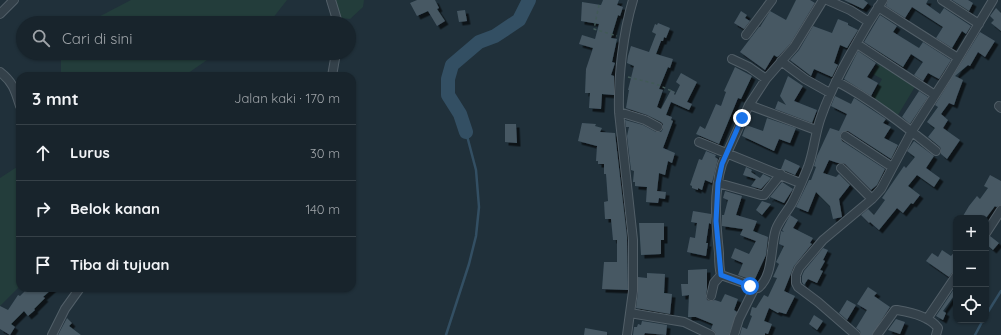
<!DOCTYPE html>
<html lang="id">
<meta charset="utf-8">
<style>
:root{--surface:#18242c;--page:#253038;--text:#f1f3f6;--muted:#9fa4a9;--line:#364148}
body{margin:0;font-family:Quicksand,sans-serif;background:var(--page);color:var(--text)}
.controls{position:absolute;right:12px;bottom:12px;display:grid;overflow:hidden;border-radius:8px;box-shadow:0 1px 3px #0004}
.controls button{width:36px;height:36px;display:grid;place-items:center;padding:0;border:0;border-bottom:1px solid var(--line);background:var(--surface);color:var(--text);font:20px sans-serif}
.stop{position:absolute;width:12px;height:12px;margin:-9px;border:3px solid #1a73e8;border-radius:50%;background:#fff}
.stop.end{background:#1a73e8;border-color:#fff;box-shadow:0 1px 4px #0008}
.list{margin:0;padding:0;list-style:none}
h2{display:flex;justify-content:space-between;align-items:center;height:52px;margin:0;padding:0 16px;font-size:17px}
h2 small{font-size:13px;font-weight:400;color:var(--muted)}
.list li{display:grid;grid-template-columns:26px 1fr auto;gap:12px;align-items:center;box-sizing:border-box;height:56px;padding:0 16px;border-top:1px solid var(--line)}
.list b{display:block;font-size:15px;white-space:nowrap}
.list em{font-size:13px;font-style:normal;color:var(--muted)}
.icon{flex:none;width:22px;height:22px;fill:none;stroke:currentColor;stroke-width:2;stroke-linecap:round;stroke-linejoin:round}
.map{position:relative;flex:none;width:1001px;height:335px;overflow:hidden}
.search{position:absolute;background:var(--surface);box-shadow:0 1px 3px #0004;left:16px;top:16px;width:340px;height:44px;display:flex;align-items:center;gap:10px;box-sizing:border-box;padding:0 14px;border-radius:22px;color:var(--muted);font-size:15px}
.panel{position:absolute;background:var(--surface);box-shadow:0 1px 3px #0004;left:16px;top:72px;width:340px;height:220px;border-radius:12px}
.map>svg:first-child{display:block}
.green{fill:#233d3b}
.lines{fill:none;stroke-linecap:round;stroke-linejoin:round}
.stream{stroke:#334f63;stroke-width:2.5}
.river{stroke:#334f63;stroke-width:14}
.building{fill:#465864;filter:url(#shadow)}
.minor-casing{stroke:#525f68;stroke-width:10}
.path{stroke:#425a58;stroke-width:1.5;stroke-dasharray:3 3;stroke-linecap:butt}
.minor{stroke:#34414a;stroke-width:8}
.route{stroke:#1a73e8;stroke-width:5}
</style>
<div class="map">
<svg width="1001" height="335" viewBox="0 0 1001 335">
<defs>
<filter id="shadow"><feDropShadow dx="3.5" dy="3.5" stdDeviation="0" flood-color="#0009"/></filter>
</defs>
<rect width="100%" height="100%" fill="#20303a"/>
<path class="green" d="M131 0H287L269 23H87Z
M334 0H364L363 7 350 19 341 18Z
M61 53H217L184 76H61Z
M878 64 916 85 898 115 871 100 882 79 873 74Z
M20 165V286L0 306V178Z"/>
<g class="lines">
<path class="stream" d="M986 315 1001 291
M446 335 469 264 476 236 479 207 476 170 466 132
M975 335 983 320"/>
<path class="river" d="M466 132 460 114 448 95V79L452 65 479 42 495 36 519 20 529 0"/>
</g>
<path class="building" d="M417 0H435L439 8 437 9 445 21 437 26 428 11 417 16 410 3Z
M603 0H619L617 5 623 7 620 16 618 15 611 38 617 39 612 62 615 63 611 75 614 76V95L602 94 601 109 589 108 590 93H585L586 69 593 48 579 44 582 35 595 39 599 24 581 21 582 2 601 5Z
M796 0H810L815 3 790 44 779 56 777 57 774 55 765 70 740 52 759 27H760L770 11 786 20Z
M844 0H864L868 3 863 9Z
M888 0H928L926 4 940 14 944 8 971 26 966 34 962 31 952 48 936 38 943 27 912 7 905 18 886 6Z
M952 0H968L973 3 969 11Z
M996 8 1001 13V31L991 23 994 20 990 16Z
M465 10 467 21 459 22 457 11Z
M741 11 747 15 745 18 750 21 744 29 734 23Z
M880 15 897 26 893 32 919 48 923 42 951 60 939 79 928 73 923 81 914 75 923 62 911 54 903 67 864 42Z
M838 19 848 23V25L858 30 847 48 840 45 834 63 838 65 832 77 814 69 811 76 790 60 799 50 813 26 832 33Z
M658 23 670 28 666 38 664 37 663 41H661L656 54 673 59 670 68 668 67 659 89 663 90 657 107 661 109 671 90 675 92 674 94 675 95 680 85 676 82 681 73 697 82 687 102 692 104 689 110 671 102 666 115 672 117 671 120 673 121 663 148 675 153 672 163 668 161 665 175 659 173 657 191 666 192 665 199 659 198 658 203 646 202 647 187 635 186V182H633L634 171 631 170 627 136 629 127H626L625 120 643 125 656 132H661L663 129V124L661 122 647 115 626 108 629 90H628L634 66 627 63 628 56 631 46 649 52 656 34 652 32 655 24 657 25Z
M980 32 995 41 985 57 978 52 970 66 968 65 955 76 963 80 957 96 954 105 949 103 941 114 948 120 943 128 960 140 947 159 941 154V149L940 147 928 137 935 128 927 122 938 107 935 105Z
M858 51 876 63 867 77 878 83 871 96 844 79Z
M735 67 752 76 741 99 738 98 719 144 696 134 700 126 705 129 716 104 721 106 726 92 724 91Z
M788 76 803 86 794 101 817 110 812 123 775 109 778 101 786 105 780 96Z
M919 91 928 97 910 124 902 117Z
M835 96 851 104 854 98 856 99 886 119 883 123 891 127 884 138 898 145 891 159 848 131H845L841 133 840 136 842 141 885 169 877 185 871 190 845 164 842 163H838L829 160 823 173 836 177 839 174 850 185 839 199 842 217 833 219 830 206 816 192 808 212 796 207 809 180H811L816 167 814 166 817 156 830 128 839 131 847 114 831 106Z
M767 118 796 128 790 143 779 139 774 151 742 136 746 125 763 131Z
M582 123 596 124 595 126 602 128 600 132 615 133 627 237 628 290 602 289 604 262H617V240H613L611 219H605L604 202 608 201 606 174H604V164H598V161H596L597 146 578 141Z
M505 124H516L517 143 505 142Z
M914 141 934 156 926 168 940 178 934 187 917 175 908 186 920 195 913 204 911 203 903 213 897 208 879 230 870 222 869 223 861 215 868 209 874 215 885 200 882 198 904 166 906 168 915 157 907 151Z
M706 151 716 155 715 157 718 159 712 183 705 180 702 190 698 188V190L692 188V186L690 185 699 159 702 160Z
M785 159 800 166 795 175 781 169Z
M746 167 752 170 751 172 760 178 763 174 771 178 761 189 751 186 756 179 743 175Z
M990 175 1001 181V205L996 207 995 206 986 218H966L963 216 969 206 977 196 980 199 988 188 984 186Z
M782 182 793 189 784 203 770 197V199L769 198Z
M725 191 742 196 736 215 757 221 753 231 768 237 766 255 754 281 738 275 743 263 731 258 735 248 749 254 756 241 740 235 743 229 722 226V215H724L728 200 723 198Z
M762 201 771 204 762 215 756 210Z
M693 211 711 214V224L709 223 706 243H708L706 256 687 252 690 237 695 238 697 223 691 222Z
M790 215 798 220 793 228 813 238 810 243 812 244 794 266 784 291 795 296 786 314 779 312 778 313 769 308 764 321 772 324 768 334 765 333V335H740L742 327 747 329 752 316 750 315 752 307 756 308 764 295 768 297 777 278 773 277 779 264 776 262 784 246 779 244 780 237 781 231 784 232 782 230Z
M639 223H664V240H661V254L641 255Z
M990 236 999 243 993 250 986 244V238Z
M823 248 828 250 823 260 825 261 820 270 823 271 817 283 808 279 804 285 802 282V276L804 271Z
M942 250 951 256 956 250V271L952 273 949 277 926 261 932 253 938 257Z
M707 269V289L706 295 707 300 710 301 715 300 721 302 725 294 738 299 734 310 737 312 729 335H716L715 332 711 329 713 324 696 317H688L689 295 682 296 681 284H688V270Z
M647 273 665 274 664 293 672 294 670 314 636 308 638 292V277L647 278Z
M956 286V293L943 311 946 313 943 320 936 316Z
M868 287 877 293 874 296 890 307 872 335H861L860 331 856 328 867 310 857 304Z
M28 288H53L43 297 45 298 34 309 35 310 28 316 24 311 11 324 15 327 10 335 0 329V306L8 310 18 295 20 296Z
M847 300 856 305 847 320 839 313Z
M814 315 823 321 817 330 809 324Z
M67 318 72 323 69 326 81 335H58Z
M896 319 905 322 900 334 888 330Z
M642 321 667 325 666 335 645 333 644 335H633L634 327H637L638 324 641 325Z
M585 328 607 332V335H584Z"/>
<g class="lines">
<g class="minor-casing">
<path id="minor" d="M331 0 338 23
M823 0 794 47 766 79 749 105 722 164C713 193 716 224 719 253 719 261 719 268 721 275L758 288C774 276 770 246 776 229 780 219 787 212 792 203 798 192 803 179 808 167 814 151 815 133 821 117 833 83 851 53 869 22
M827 0 850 10 869 22 883 0
M942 0 979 24
M878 7 958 58
M0 14 14 0
M746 35 772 0
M857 44 935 95
M732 59 749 67 766 79
M781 61 805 79 830 93
M0 72C13 82 15 90 20 106
M332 76 336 53
M836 81C872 100 904 125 936 151
M749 105 816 130
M999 106 1001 108
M619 112 645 120 658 127
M845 136 892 167
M699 142 800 183
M841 168 872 199
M718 183 761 195H764L781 174
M986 233 1001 210
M711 296 714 283 721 275
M630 313 684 322 711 335
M927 319 956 276
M52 335 65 309 80 288
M627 335 633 291V240L619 112C618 78 623 33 633 0
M734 335 739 319 755 287
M856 335 818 302 798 287 796 283V275L799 268 823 240 872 199 881 189 912 131 948 75 993 0
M877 335 895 310H897C910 312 930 317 938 328L936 335"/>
</g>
<path class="path" d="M599 5 594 29 617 36
M628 77 656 84 674 92"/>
<use href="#minor" class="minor"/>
</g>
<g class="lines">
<path class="route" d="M742 118 722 164 718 183 716 221 721 275 750 286"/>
</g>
</svg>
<div class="controls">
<button>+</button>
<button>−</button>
<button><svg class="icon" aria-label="locate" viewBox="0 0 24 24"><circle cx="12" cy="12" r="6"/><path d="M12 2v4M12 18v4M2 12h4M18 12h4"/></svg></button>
</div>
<div class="stop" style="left:750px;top:286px"></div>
<div class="stop end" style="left:742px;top:118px"></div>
<div class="search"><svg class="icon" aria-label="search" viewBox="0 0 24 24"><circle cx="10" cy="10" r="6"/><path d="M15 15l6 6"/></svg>Cari di sini</div>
<section class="panel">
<h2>3 mnt<small>Jalan kaki · 170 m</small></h2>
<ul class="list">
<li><svg class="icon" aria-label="ahead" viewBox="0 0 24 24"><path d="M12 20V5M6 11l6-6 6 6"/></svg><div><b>Lurus</b></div><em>30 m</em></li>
<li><svg class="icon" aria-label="right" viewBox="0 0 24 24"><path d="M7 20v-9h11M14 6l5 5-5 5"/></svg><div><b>Belok kanan</b></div><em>140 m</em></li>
<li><svg class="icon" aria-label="arrive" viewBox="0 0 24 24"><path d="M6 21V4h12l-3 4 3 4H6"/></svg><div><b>Tiba di tujuan</b></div></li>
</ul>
</section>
</div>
